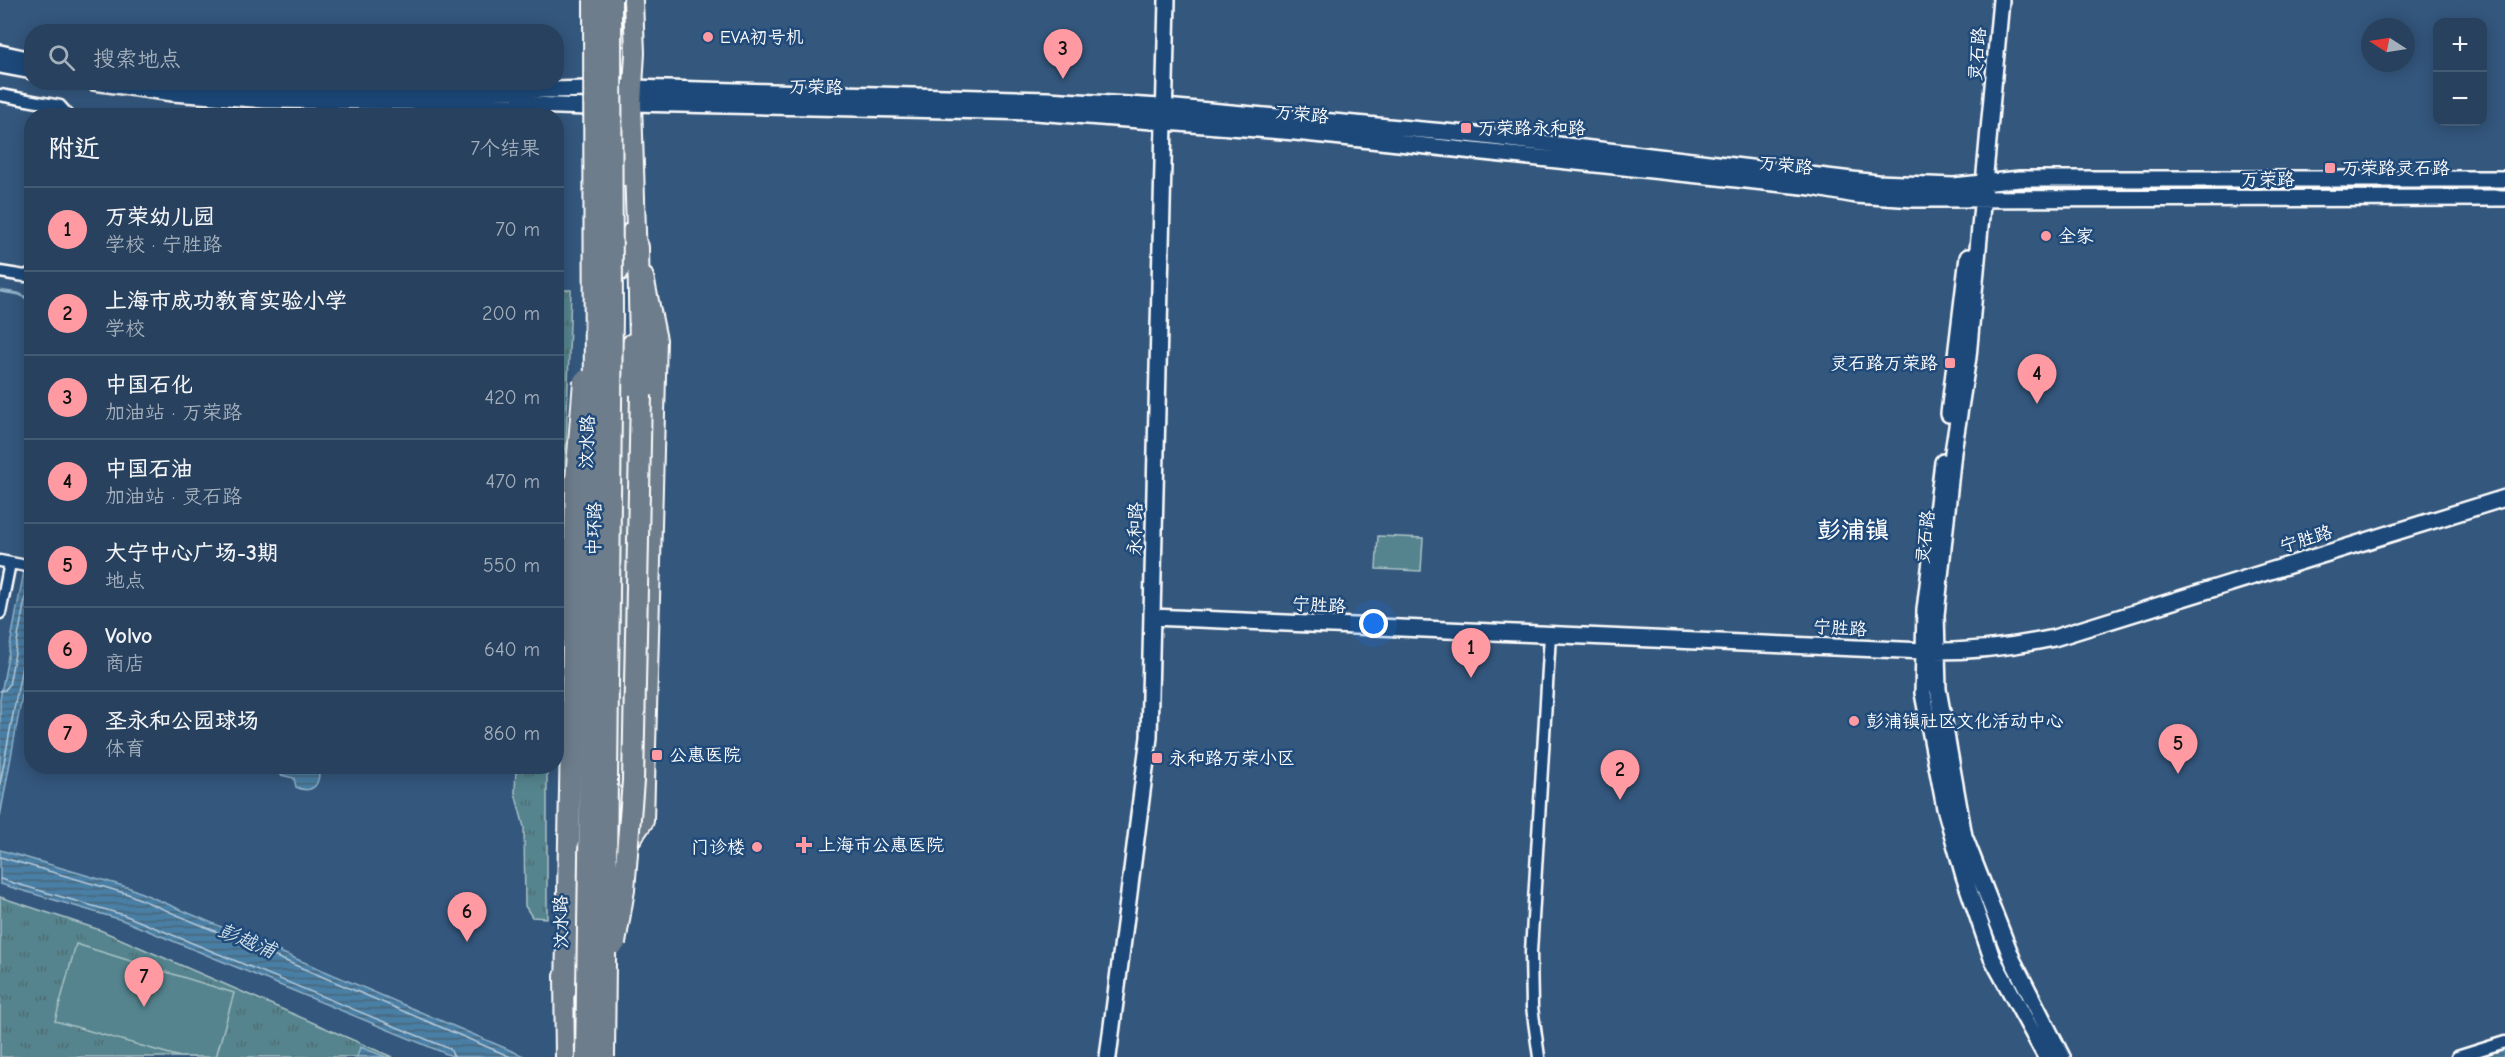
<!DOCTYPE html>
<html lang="zh">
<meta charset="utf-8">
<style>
:root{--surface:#27415e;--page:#2f4864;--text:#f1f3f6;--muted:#a4afbc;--line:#435a73;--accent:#ff9aa2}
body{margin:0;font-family:"Comic Neue","LXGW WenKai TC",sans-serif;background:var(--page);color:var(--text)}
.controls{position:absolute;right:18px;top:18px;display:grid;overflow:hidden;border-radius:12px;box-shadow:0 3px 15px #0003}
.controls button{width:54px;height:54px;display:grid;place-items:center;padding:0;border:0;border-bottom:2px solid var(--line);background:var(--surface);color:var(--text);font:30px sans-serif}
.compass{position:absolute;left:2361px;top:18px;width:54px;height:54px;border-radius:50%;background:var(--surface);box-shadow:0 3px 15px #0003;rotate:282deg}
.you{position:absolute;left:1374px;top:624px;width:21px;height:21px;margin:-15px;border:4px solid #fff;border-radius:50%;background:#1a73e8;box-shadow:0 0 0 9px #1a73e833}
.badge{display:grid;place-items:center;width:39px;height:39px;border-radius:50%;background:var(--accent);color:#111;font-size:20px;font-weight:700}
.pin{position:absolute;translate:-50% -50px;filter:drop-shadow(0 2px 3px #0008)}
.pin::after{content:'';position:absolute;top:32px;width:21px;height:18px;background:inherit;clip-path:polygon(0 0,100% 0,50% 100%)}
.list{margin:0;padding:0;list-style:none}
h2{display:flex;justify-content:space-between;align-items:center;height:78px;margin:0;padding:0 24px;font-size:26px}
h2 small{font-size:20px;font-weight:400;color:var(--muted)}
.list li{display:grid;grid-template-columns:39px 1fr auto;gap:18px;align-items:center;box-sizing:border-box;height:84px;padding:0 24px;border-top:2px solid var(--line)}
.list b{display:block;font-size:22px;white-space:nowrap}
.list p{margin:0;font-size:20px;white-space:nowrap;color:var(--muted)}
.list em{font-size:20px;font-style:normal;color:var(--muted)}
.icon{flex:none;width:33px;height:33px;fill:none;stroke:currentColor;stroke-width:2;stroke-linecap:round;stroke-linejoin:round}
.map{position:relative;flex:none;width:2505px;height:1057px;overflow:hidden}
.search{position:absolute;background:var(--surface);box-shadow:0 3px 15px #0003;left:24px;top:24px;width:540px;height:66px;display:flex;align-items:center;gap:15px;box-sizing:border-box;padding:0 21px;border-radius:24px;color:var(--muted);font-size:22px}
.panel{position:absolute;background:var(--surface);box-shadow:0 3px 15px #0003;left:24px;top:108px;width:540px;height:666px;border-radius:24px}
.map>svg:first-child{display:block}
.grass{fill:url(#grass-tufts);stroke:#aac2c6;stroke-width:1.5}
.pitch{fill:#54848e;stroke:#aac2c6;stroke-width:1.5}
.water{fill:url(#water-rules);stroke:#91b2c9;stroke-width:1.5}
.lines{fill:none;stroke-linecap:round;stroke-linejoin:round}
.shore{stroke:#b6cbdb;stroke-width:1.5}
.stream{stroke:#91b2c9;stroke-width:3}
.street-casing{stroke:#fff;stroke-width:15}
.secondary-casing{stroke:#fff;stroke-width:20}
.primary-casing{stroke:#fff;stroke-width:22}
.highway-casing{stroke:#fff;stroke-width:24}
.street{stroke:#1f4a7a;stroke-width:10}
.secondary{stroke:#1f4a7a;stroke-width:15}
.primary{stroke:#6d7d8c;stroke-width:18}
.highway{stroke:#6d7d8c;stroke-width:20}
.highway-bridge-casing{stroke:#fff;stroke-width:24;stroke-linecap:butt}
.highway-bridge{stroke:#6d7d8c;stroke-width:20}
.poi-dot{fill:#ff9aa2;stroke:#1f4a7a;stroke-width:2}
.labels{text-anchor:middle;stroke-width:5;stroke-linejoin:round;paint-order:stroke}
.poi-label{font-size:18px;fill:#fff;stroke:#1f4a7a;text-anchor:start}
.street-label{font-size:18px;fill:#fff;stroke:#1f4a7a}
.water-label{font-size:20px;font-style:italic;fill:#d1dfe8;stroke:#1f4a7a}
.district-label{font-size:24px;font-weight:bold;fill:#fff;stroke:#1f4a7a}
</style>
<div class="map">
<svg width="2505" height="1057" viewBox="0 0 2505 1057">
<defs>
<pattern id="grass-tufts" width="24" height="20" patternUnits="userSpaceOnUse" patternTransform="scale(1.5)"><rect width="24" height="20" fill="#54848e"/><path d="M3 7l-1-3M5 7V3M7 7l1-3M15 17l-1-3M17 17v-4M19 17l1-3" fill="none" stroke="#506b70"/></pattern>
<pattern id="water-rules" width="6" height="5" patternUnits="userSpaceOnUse" patternTransform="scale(1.5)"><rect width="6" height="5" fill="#487ea5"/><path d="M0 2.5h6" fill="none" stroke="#4a6578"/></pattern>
</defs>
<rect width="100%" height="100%" fill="#34577d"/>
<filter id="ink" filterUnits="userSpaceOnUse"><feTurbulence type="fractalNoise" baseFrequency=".0167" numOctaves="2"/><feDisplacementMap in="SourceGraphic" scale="12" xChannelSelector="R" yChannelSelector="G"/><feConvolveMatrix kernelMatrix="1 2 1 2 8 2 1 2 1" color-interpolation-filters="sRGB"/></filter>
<g filter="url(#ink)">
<path class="grass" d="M557 290H571L561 607 557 608Z
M516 767H547V918L532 917 525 906 524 827 515 793Z
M0 897 100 930 392 1057H0Z"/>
<path class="pitch" d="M1378 536 1423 538 1421 571 1376 569Z
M76 944 234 993 216 1057H180L55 1021Z"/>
<path class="water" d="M31 516V647L0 817V699L24 571Z
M273 767H311L319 773C319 787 310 794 296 787L294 778 281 775Z
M0 850 130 888 526 1057H454L122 920 0 884Z
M2505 1045V1057H2467Z
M360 1047 386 1057H357Z"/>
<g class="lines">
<path class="shore" d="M0 691 5 690 9 685 30 573
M0 784 23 661 26 657 32 656
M0 857 128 894 511 1057
M0 879 124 915 450 1049 454 1057"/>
<path class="stream" d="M0 291 19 294 32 301"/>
<g class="street-casing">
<path id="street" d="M0 95 60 106 69 116
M0 272 25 276 32 273
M0 561 32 567
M0 613 10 563
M556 622H565
M1539 1057 1532 1007 1531 952 1550 635
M2457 1057 2505 1042"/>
</g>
<g class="secondary-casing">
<path id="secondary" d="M2001 0 1968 357 1953 452 1936 615 1938 689 1964 836 2013 961 2062 1057
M0 53 32 60
M0 65 32 71
M94 82 173 93 265 100 437 102 588 107 603 103H632L1035 112 1295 132 1812 187 1856 195 1914 199 2505 198
M185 82C333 95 484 92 632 88L1047 100 1176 108 1467 134 1877 183 1954 186 2020 179H2505
M1949 414 1968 257
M1943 462 1925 610 1923 693 1945 808 1964 876 1992 958 2046 1057
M1152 617 1924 651C1968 652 2011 647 2054 638L2505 498
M1108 1057 1149 737 1167 0"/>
</g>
<g class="primary-casing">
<path id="primary" d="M633 0 635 53 632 103 637 262
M621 177 623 111
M619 272 632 231
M625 848 644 821 657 340 644 277
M616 879 627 426 632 343
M570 975 577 949 578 878
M564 976 565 1057"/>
</g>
<g class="highway-casing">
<path id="highway" d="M638 247 641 395
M566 990 569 841"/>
</g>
<use href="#street" class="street"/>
<use href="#secondary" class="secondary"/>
<use href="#primary" class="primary"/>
<use href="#highway" class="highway"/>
<g class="highway-bridge-casing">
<path id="highway-bridge" d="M569 841 576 480 584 381
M615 943 624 890 633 781 641 395
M586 1057 595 466 594 0
M604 1057 612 313 611 0"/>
</g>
<use href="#highway-bridge" class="highway-bridge"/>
</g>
</g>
<g class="poi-dot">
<circle cx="708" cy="37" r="6"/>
<rect x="1460" y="122" width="12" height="12" rx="3"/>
<rect x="2324" y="162" width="12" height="12" rx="3"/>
<circle cx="2046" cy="236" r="6"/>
<rect x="1944" y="357" width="12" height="12" rx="3"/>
<circle cx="1854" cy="721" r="6"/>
<rect x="651" y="749" width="12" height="12" rx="3"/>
<rect x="1151" y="752" width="12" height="12" rx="3"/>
<path d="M801 836h6v6h6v6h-6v6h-6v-6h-6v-6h6z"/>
<circle cx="757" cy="847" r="6"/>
</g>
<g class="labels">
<g class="poi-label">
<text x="720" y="43">EVA初号机</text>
<text x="1478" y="134">万荣路永和路</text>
<text x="2342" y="174">万荣路灵石路</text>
<text x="2058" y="242">全家</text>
<text x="1938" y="369" text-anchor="end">灵石路万荣路</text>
<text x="1866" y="727">彭浦镇社区文化活动中心</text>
<text x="669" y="761">公惠医院</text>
<text x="1169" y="764">永和路万荣小区</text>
<text x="818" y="851">上海市公惠医院</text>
<text x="745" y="853" text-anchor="end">门诊楼</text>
</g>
<g class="street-label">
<text transform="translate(1977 54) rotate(-85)" y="6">灵石路</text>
<text transform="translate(816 87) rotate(1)" y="6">万荣路</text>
<text transform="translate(1302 114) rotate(6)" y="6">万荣路</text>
<text transform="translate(1786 165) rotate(6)" y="6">万荣路</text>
<text x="2268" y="185">万荣路</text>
<text transform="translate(587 442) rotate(-88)" y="6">汶水路</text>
<text transform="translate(594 529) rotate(-89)" y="6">中环路</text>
<text transform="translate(1135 529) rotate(-89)" y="6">永和路</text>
<text transform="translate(1925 537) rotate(-83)" y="6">灵石路</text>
<text transform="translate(2306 539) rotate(-17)" y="6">宁胜路</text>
<text transform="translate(1319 605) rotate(3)" y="6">宁胜路</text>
<text transform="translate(1840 628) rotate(3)" y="6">宁胜路</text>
<text transform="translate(561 922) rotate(-91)" y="6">汶水路</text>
</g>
<g class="water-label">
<text transform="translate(247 940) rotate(22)" y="7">彭越浦</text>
</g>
<g class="district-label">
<text x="1853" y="538">彭浦镇</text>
</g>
</g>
</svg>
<div class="controls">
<button>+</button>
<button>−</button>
</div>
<svg class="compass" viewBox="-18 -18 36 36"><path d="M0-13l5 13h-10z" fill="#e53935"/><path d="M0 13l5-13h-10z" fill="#a4afbc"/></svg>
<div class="you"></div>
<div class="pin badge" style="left:1471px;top:678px">1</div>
<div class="pin badge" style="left:1620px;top:800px">2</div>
<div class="pin badge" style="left:1063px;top:79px">3</div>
<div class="pin badge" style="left:2037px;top:404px">4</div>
<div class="pin badge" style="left:2178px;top:774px">5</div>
<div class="pin badge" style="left:467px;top:942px">6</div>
<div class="pin badge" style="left:144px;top:1007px">7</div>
<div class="search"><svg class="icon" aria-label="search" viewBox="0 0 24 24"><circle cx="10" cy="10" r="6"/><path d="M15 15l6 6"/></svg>搜索地点</div>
<section class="panel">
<h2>附近<small>7个结果</small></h2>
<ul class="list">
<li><span class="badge">1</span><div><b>万荣幼儿园</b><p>学校 · 宁胜路</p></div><em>70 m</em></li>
<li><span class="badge">2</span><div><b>上海市成功教育实验小学</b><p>学校</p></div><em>200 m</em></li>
<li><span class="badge">3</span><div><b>中国石化</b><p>加油站 · 万荣路</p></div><em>420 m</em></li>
<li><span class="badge">4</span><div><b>中国石油</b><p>加油站 · 灵石路</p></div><em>470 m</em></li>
<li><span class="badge">5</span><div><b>大宁中心广场-3期</b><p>地点</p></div><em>550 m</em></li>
<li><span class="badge">6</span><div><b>Volvo</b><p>商店</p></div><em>640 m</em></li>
<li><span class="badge">7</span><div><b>圣永和公园球场</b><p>体育</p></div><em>860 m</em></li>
</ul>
</section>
</div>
